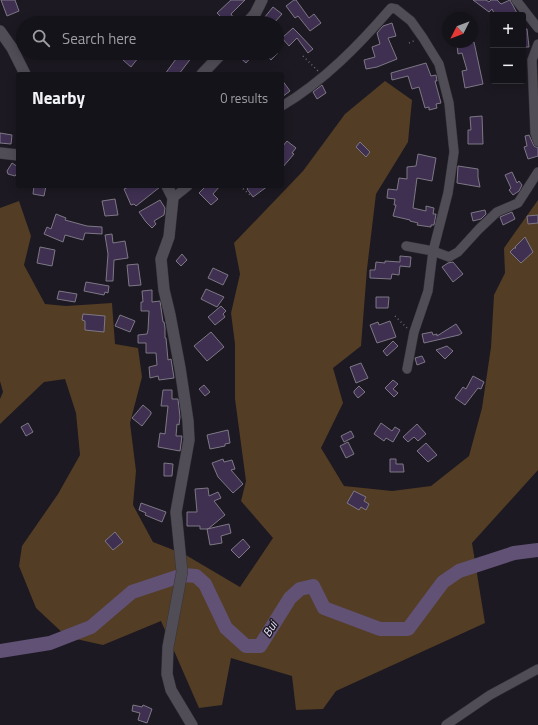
<!DOCTYPE html>
<meta charset="utf-8">
<style>
:root{--surface:#15131a;--page:#1e1c23;--text:#f1f3f6;--muted:#9d9ea2;--line:#343239}
body{margin:0;font-family:"Titillium Web",sans-serif;background:var(--page);color:var(--text)}
.controls{position:absolute;right:12px;top:12px;display:grid;overflow:hidden;border-radius:4px;box-shadow:0 2px 10px #0003}
.controls button{width:36px;height:36px;display:grid;place-items:center;padding:0;border:0;border-bottom:1px solid var(--line);background:var(--surface);color:var(--text);font:20px sans-serif}
.compass{position:absolute;left:442px;top:12px;width:36px;height:36px;border-radius:50%;background:var(--surface);box-shadow:0 2px 10px #0003;rotate:228deg}
.list{margin:0;padding:0;list-style:none}
h2{display:flex;justify-content:space-between;align-items:center;height:52px;margin:0;padding:0 16px;font-size:17px}
h2 small{font-size:13px;font-weight:400;color:var(--muted)}
.icon{flex:none;width:22px;height:22px;fill:none;stroke:currentColor;stroke-width:2;stroke-linecap:round;stroke-linejoin:round}
.map{position:relative;flex:none;width:538px;height:725px;overflow:hidden}
.search{position:absolute;background:var(--surface);box-shadow:0 2px 10px #0003;left:16px;top:16px;width:268px;height:44px;display:flex;align-items:center;gap:10px;box-sizing:border-box;padding:0 14px;border-radius:22px;color:var(--muted);font-size:15px}
.panel{position:absolute;background:var(--surface);box-shadow:0 2px 10px #0003;left:16px;top:72px;width:268px;height:116px;border-radius:4px}
.map>svg:first-child{display:block}
.green{fill:#533d24}
.lines{fill:none;stroke-linecap:round;stroke-linejoin:round}
.river{stroke:#615175;stroke-width:14}
.building{fill:#3f3052;stroke:#7d7884}
.minor-casing{stroke:#36343a;stroke-width:10}
.tertiary-casing{stroke:#36343a;stroke-width:12}
.path{stroke:#6c6971;stroke-width:1.5;stroke-dasharray:1 3;stroke-linecap:butt}
.minor{stroke:#514d57;stroke-width:9}
.tertiary{stroke:#514d57;stroke-width:11}
.labels{text-anchor:middle;stroke-width:3;stroke-linejoin:round;paint-order:stroke}
.water-label{font-size:12px;font-style:italic;fill:#e7ddf7;stroke:#1c1922}
</style>
<div class="map">
<svg width="538" height="725" viewBox="0 0 538 725">
<rect width="100%" height="100%" fill="#1c1922"/>
<path class="green" d="M385 81 412 100 408 142 376 194 367 269 361 346 333 368 343 403 321 448 344 486 392 491 431 486 469 456 482 408 491 347 494 295 505 273 504 248 538 200V470L472 543 485 623 336 691 323 709 296 710 292 676 231 658 222 705 199 708 161 621 103 645 67 637 36 608 19 566 22 546 58 494 80 455 76 413 65 379 44 382 0 424V399L3 392 0 381V208L19 201 31 236 24 265 45 304 66 306 112 303 115 344 138 348 142 377 130 423 136 471 133 505 153 542 184 554 240 587 273 538 241 501 246 481 235 399V344L231 313 240 274 234 243 303 171 345 114Z"/>
<g class="lines">
<path class="river" d="M0 651 50 643 91 627 132 592 183 575 196 576 205 584 226 628 246 646H260L290 598 300 589 313 586 324 608 380 629H408L443 582 459 571 514 553 538 550"/>
</g>
<path class="building" d="M1 0H15L19 11 7 16Z
M231 0H245L231 14 233 17 226 23H214L220 16 217 13Z
M294 0H296L309 18 314 14 321 23 310 31 298 16 295 18 286 6Z
M473 0H486L489 2 491 0H497L501 4 510 0 518 15H495L492 9 489 12Z
M273 7 282 14 274 23H260Z
M392 23 396 36 388 38 397 59 377 67 366 69 364 60 375 57 372 47 380 44 377 33 383 26Z
M293 28 299 34 313 49 308 53 297 38 289 46 282 38Z
M523 29H527L529 47H523Z
M459 42H474L483 84 465 88 462 71 467 70 462 53 458 54 457 45H459Z
M128 53H142L131 67 123 60Z
M168 53H195L179 74H165L176 59Z
M235 53H255L246 63Z
M264 53H278L271 60Z
M426 63 431 76 436 75 437 81H435L441 103 436 104 437 108 429 110V107L425 108 419 87 412 89 408 76 392 80 391 73Z
M282 80 290 91 282 97Z
M322 85 326 93 317 99 313 92Z
M482 116 483 144H468V130H471L470 117Z
M0 133 12 135 11 144 0 143Z
M529 135 534 146 538 148V156L528 159 524 147 527 146 525 136Z
M287 141 296 148 292 153 294 154 282 168V147Z
M360 142 370 152 366 157 356 147Z
M418 154 436 158 432 181 417 178 413 208 426 211V206L434 208 433 214H436L434 225H431V227L417 225 418 223 410 221V220L393 216 396 205H394L395 199 387 198 388 189 397 190 399 178 407 179V167L416 166Z
M12 163 18 167V172L15 176 8 174 7 171Z
M458 166 478 169V177L480 187 457 183Z
M512 172 517 183 519 181 522 185 519 191 513 195 509 190 511 188 505 175Z
M34 186H46L44 196 33 194Z
M131 186H160V187L136 206 134 204 131 205 124 189Z
M206 186H220L213 194 218 199 211 205 199 193Z
M250 186H268L253 197 247 189Z
M115 199 118 215 105 216 102 201Z
M160 200 165 208 164 215 154 221 156 224 152 228 146 222 139 212Z
M485 210 486 214 481 219 473 221 471 213Z
M512 212 515 219 503 225 500 217Z
M56 214 66 218 65 220 87 226 102 227V234L85 233 83 240 65 235 63 242 44 234 47 227 51 229Z
M538 215V223L528 224 527 216Z
M112 234 113 243 125 241 128 258 114 260 113 281H106L108 254 105 235Z
M525 237 533 252 521 263 510 252 514 248H516L515 247Z
M40 247 55 250 52 266 37 263Z
M182 254 187 260 181 266 176 261Z
M400 256 411 257 410 267 400 266 399 275 392 274 391 279 370 278V270H375L376 262 385 263V261L400 262Z
M453 262 463 274 453 282 442 267 448 263Z
M138 264 141 285 129 286 127 265Z
M213 268 228 275 223 285 208 278Z
M86 282 109 286 108 293 105 292 104 295 84 291Z
M206 289 224 297 217 307 201 299Z
M152 290V302L160 301 163 322H164L165 328V338H166L168 360 171 359 174 378 159 380 158 376 150 378 149 367 157 365 156 353H146V343H138V335L147 334 148 330 149 311H141V302H143L142 291Z
M59 291 77 294 75 302 57 299Z
M376 297H389L388 308H376Z
M221 306 226 311 223 314 225 317 215 325 208 317Z
M83 314 105 316 104 332 85 330V321L82 320Z
M120 315 135 321 130 332 115 326Z
M390 321 396 337 377 343 370 325 378 322 379 325Z
M456 324 462 333 459 335 424 343 422 334 432 332 433 335 437 334V336Z
M211 332 224 347 207 361 194 346Z
M393 341 398 346 387 356 383 351Z
M447 346 453 351 445 359 436 350Z
M422 356 425 362 417 365 415 358Z
M361 363 368 378 356 383 350 367Z
M473 376 484 382 481 389 478 388 465 405 455 398 463 387 466 389Z
M393 380 398 384 393 389 398 393 394 397 385 388Z
M204 385 210 392 205 396 199 389Z
M359 386 365 392 358 398 354 393V391Z
M163 390H172V399H178L180 417 179 425 177 424 176 436H182L180 451 158 447 160 433 165 434 168 406H161Z
M143 405 151 412V414L142 426 132 418Z
M28 423 33 432 26 436 21 427Z
M381 423 392 431 395 427 400 430 393 442 386 438 384 441 374 434Z
M417 424 426 434 418 441 414 437 408 442 403 437Z
M228 430 230 443 225 444V446L210 449 207 435Z
M351 431 354 437 344 442 341 436Z
M348 442 354 454 346 458 340 446Z
M426 443 437 455 428 462 417 451Z
M223 459 224 462 232 460 235 469 231 470 243 484 233 493 218 477 212 463Z
M390 459H396V464H403L404 472H390Z
M164 463 173 464 172 476H164Z
M208 488 209 496 218 492 221 498 214 501 225 515 208 529H200V526H187V512H197L195 489Z
M354 491 366 497 364 501 369 504 366 510 361 507 359 510 347 503Z
M141 503 166 512 162 522 145 515 146 513 139 510Z
M229 524 231 533 221 536 222 543 210 545 207 529Z
M115 532 123 542 113 550 105 541Z
M243 539 250 547 239 558 231 550Z
M133 705 142 707 143 705 152 709 147 723 138 720 140 713 132 711Z"/>
<g class="lines">
<g class="minor-casing">
<path id="minor" d="M516 0 538 28
M538 44 532 60 535 133 538 142
M282 106C324 81 359 45 391 8L396 9 411 21 423 38 439 64 449 103 454 152 448 193 433 251 428 291 414 332 407 369
M173 198 188 186
M406 246 433 251 449 257 458 252 479 229 497 212 518 203 538 172
M446 725 490 695 538 669"/>
</g>
<g class="tertiary-casing">
<path id="tertiary" d="M247 23 255 14 262 0
M0 31 12 48 25 74
M202 74 222 53
M0 153 18 155
M167 186 173 198 169 237 161 259 164 290 170 315 180 368 188 421 189 440 176 512 182 572 168 647 167 674 171 690 192 725"/>
</g>
<path class="path" d="M409 43 416 40
M303 56 318 71
M240 186 250 195
M395 316 407 328"/>
<use href="#minor" class="minor"/>
<use href="#tertiary" class="tertiary"/>
</g>
<g class="labels">
<g class="water-label">
<text transform="translate(270 629) rotate(-58)" y="4">Bui</text>
</g>
</g>
</svg>
<div class="controls">
<button>+</button>
<button>−</button>
</div>
<svg class="compass" viewBox="-18 -18 36 36"><path d="M0-13l5 13h-10z" fill="#e53935"/><path d="M0 13l5-13h-10z" fill="#9d9ea2"/></svg>
<div class="search"><svg class="icon" aria-label="search" viewBox="0 0 24 24"><circle cx="10" cy="10" r="6"/><path d="M15 15l6 6"/></svg>Search here</div>
<section class="panel">
<h2>Nearby<small>0 results</small></h2>
<ul class="list">
</ul>
</section>
</div>
